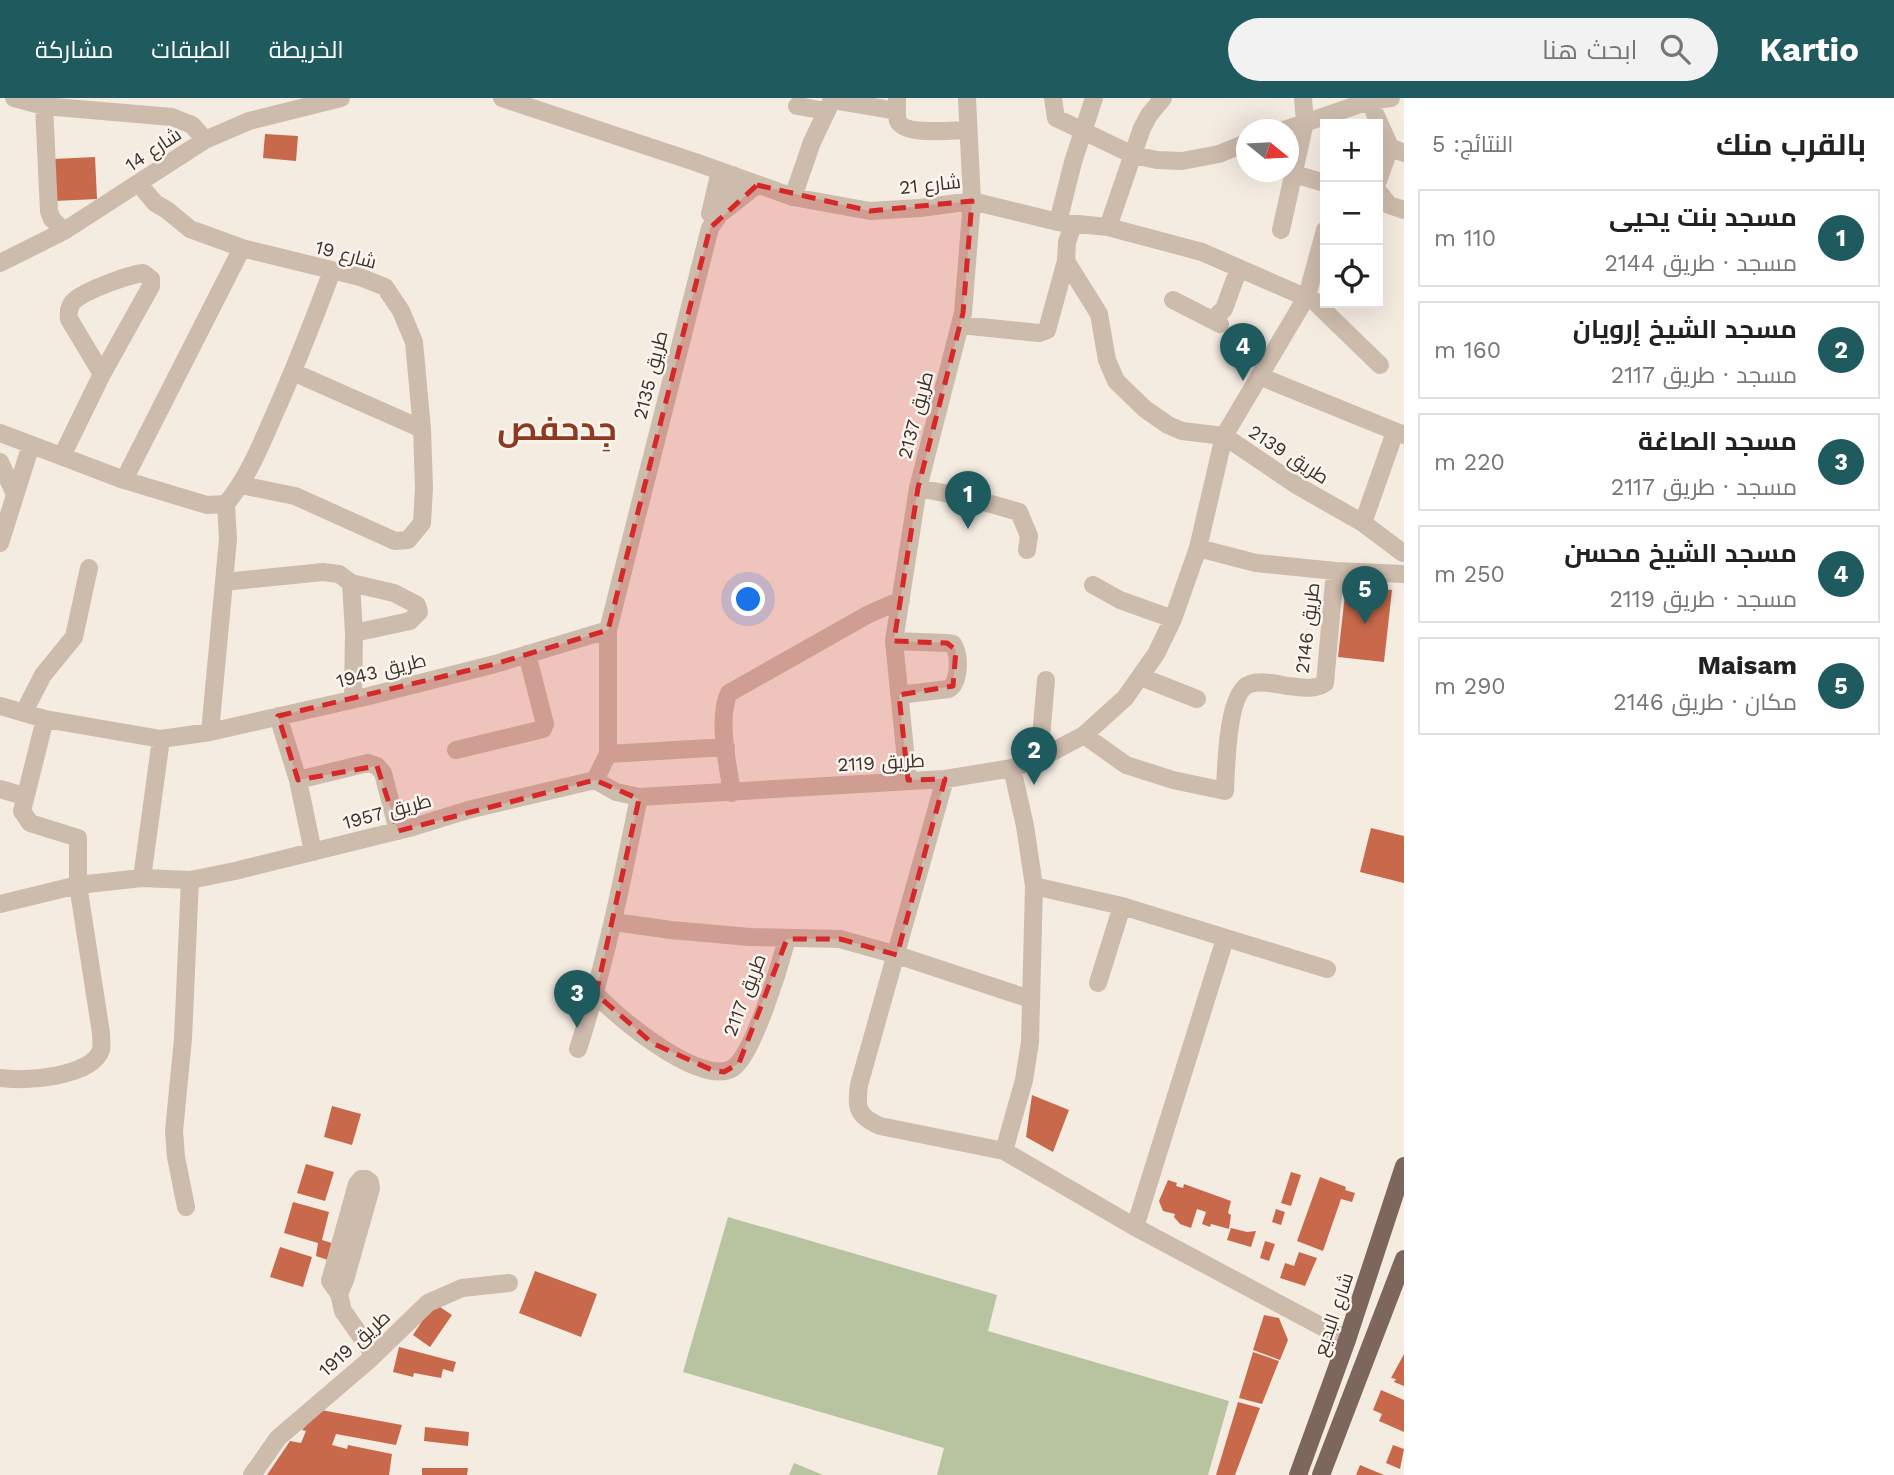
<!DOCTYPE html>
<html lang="ar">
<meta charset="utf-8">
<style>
:root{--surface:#fff;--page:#f2f2f2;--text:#222;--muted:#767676;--line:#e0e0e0;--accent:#1f5a5e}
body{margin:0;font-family:"Work Sans",Cairo,sans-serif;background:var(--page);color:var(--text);direction:rtl}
.controls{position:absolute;right:21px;top:21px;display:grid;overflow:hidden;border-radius:0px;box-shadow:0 7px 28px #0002}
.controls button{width:63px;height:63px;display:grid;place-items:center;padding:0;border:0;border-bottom:2px solid var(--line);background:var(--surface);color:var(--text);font:35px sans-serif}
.compass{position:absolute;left:1236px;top:21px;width:63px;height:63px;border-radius:50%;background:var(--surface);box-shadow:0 7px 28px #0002;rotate:108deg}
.you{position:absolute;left:749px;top:502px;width:24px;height:24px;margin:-18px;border:5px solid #fff;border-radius:50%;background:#1a73e8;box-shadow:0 0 0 10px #1a73e833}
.badge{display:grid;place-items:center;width:46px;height:46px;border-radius:50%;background:var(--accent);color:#fff;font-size:23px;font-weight:700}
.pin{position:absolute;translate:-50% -58px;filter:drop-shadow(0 2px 4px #0008)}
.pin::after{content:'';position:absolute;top:37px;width:24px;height:21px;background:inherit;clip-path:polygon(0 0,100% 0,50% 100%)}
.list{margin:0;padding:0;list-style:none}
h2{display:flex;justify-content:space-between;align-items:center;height:91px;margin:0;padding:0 28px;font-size:30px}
h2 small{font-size:23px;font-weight:400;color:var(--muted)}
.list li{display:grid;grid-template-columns:46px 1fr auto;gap:21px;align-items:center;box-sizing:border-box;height:98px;margin:0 14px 14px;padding:0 14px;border:2px solid var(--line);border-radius:0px}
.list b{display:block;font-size:26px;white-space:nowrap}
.list p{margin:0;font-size:23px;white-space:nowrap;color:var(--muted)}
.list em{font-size:23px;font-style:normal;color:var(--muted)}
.icon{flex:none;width:38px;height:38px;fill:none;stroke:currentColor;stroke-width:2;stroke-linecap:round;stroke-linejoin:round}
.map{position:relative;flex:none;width:1404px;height:1377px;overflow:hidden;direction:ltr}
header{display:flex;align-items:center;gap:42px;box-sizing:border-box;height:98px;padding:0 35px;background:var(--accent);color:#fff}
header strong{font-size:33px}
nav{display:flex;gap:38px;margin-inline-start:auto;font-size:24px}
.search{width:490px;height:63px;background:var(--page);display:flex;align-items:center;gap:18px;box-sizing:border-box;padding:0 24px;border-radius:38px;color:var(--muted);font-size:26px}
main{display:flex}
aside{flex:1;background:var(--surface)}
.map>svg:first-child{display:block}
.green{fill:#b8c4a0}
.building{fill:#c8694b}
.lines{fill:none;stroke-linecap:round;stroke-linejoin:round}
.minor{stroke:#cdbbac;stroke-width:18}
.major{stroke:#7d675c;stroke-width:18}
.marked{fill:#d62828;fill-opacity:0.2;stroke:#d62828;stroke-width:5;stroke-dasharray:14 9;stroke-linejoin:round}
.labels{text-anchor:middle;stroke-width:5;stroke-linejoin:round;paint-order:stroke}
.street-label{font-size:19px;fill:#3b302b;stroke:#fbf5ee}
.town-label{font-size:33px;font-weight:bold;fill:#8c3b22;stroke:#fbf5ee}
</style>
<header>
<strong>Kartio</strong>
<div class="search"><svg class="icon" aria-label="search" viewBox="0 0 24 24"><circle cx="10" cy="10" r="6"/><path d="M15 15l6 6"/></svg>ابحث هنا</div>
<nav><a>الخريطة</a><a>الطبقات</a><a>مشاركة</a></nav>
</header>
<main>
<aside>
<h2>بالقرب منك<small>النتائج: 5</small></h2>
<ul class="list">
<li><span class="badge">1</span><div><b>مسجد بنت يحيى</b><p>مسجد · طريق 2144</p></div><em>110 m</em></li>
<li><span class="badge">2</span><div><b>مسجد الشيخ إرويان</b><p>مسجد · طريق 2117</p></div><em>160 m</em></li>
<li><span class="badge">3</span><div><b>مسجد الصاغة</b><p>مسجد · طريق 2117</p></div><em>220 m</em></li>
<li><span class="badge">4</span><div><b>مسجد الشيخ محسن</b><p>مسجد · طريق 2119</p></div><em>250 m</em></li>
<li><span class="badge">5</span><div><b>Maisam</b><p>مكان · طريق 2146</p></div><em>290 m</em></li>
</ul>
</aside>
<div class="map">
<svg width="1404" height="1377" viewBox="0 0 1404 1377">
<rect width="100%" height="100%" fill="#f4ebe1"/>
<path class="green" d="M728 1119 997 1197 988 1233 1229 1303 1208 1377H937L944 1350 683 1274Z
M794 1365 823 1377H789Z"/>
<path class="building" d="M265 36 298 38 296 63 263 60Z
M95 59 97 101 55 103 53 61Z
M1346 487 1392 492 1384 564 1338 559Z
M1371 730 1404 738V785L1360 774Z
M1032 997 1069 1012 1053 1054 1026 1039Z
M332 1008 361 1016 352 1047 324 1039Z
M306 1066 334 1074 325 1103 297 1095Z
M1291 1074 1301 1077 1291 1108 1281 1105Z
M1320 1079 1346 1089 1345 1092 1355 1095 1352 1104 1341 1101 1323 1153 1297 1143Z
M1168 1082 1177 1085 1176 1088 1183 1090 1184 1086 1231 1103 1228 1115 1231 1117 1229 1131 1211 1126 1210 1129 1202 1126 1206 1114 1197 1111 1191 1130 1180 1126 1174 1119 1175 1116 1163 1113 1159 1103Z
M293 1104 329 1114 322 1142 335 1146 328 1162 316 1158 318 1145 284 1135Z
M1276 1111 1285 1114 1281 1127 1272 1124Z
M1231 1130 1247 1134 1256 1133 1251 1149 1227 1142Z
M1265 1143 1275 1146 1269 1163 1260 1160Z
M280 1149 312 1159 303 1189 270 1179Z
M1299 1154 1317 1160 1305 1188 1280 1180 1285 1165 1294 1168Z
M535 1173 597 1196 581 1239 519 1215Z
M434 1205 452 1217 430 1249 413 1237Z
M1264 1217 1279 1220 1288 1242 1280 1262 1253 1252Z
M399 1249 456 1264 453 1274 443 1271 441 1280 414 1275 413 1279 393 1274Z
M1253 1254 1279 1263 1262 1306 1239 1300Z
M1404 1256V1288L1394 1284 1396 1281 1391 1280Z
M1381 1292 1404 1302V1334L1379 1323 1382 1316 1373 1312Z
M1238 1304 1260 1310 1235 1377H1216Z
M321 1312 402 1327 396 1347 336 1336 332 1347 347 1351 348 1347 392 1356 389 1377H267L290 1343 301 1345 306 1333 302 1332Z
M425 1329 469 1334 468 1348 424 1343Z
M1393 1347 1404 1351 1400 1371 1386 1365Z
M1360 1367 1384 1377H1356Z
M422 1370H468L467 1377H422Z"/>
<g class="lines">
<path class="minor" d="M14 0 44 8 172 19 192 27 205 42
M502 0 695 64 793 99 870 113 920 110 972 103 1058 124 1108 129 1202 154 1314 203 1380 267
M897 0C897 7 896 16 898 23 905 38 953 32 968 32
M1053 0 1056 20 1133 57 1157 62 1182 63 1219 56 1246 45
M1368 0 1390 49 1404 55
M832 2 897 13
M44 8 49 113 52 121 64 133
M797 8 826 13
M1284 32 1369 3 1391 0
M1294 76 1325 85
M1378 83 1390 49
M139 86 155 105 167 112 190 131 242 150 360 179 385 189 401 213 414 244 422 331 424 390 422 425 408 442 395 443 295 398 241 387
M1378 93 1389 107 1404 112
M793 99 812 44 833 0
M710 116 720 73
M720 116 757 87
M1058 124 1073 64 1094 0
M1073 127 1067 144 1066 163 1099 216 1107 262 1116 283 1145 311 1168 327 1182 333 1224 338 1298 388 1363 425 1403 455
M1108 129 1142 30 1149 17 1163 0
M1281 132 1305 24 1303 0
M0 165 64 133 205 42 249 23 341 0
M1173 202 1220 226
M1212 222 1224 211 1239 170
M960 227 1039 235 1047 232 1066 163
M293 274 422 331
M1259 278 1404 337
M0 335 124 382 207 407 226 406
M62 358 102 276 151 188V181L143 175C127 177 88 192 76 201 69 206 68 213 69 221L102 276
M0 364 14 394
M124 382 242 150
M918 390 970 400 1019 414 1029 438 1027 452
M226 406C248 379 260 349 274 317 295 270 314 221 332 173
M1363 425 1395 334
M0 445 31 347
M1198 450 1256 465 1335 473 1404 476
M224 484 323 474 339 476 351 485 394 495 417 507 419 514 410 523 354 535
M351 485 354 535 353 601
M1093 487 1120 502 1173 521
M894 543 947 545 953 546C960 557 960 583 949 591L899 597
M1141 579 1197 601
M0 608 45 621 161 641 210 634 369 598 495 566 608 532
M24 614 43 577 74 539 89 470
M278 618 298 682 313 754
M210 634 228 441 226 406
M1084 637 1126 667 1173 682 1225 693C1226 671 1227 593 1250 586 1261 582 1276 586 1288 588 1300 589 1314 593 1325 585L1335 473
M456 652 543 631 545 626 527 556
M608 656 726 649
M1039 661 1046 582
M945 681 859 987C856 1010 857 1018 880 1028L1004 1053 1135 1129 1347 1242
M298 682 368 665 377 668 383 675 398 733
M595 682 616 694 639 699 945 681 1012 670 1039 661 1084 637 1125 600 1156 556 1173 521 1198 450 1224 338 1307 198 1325 132
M595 682 608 656V532L710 130 720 116 733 77
M908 682 894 543 918 390 963 215 972 103 967 0
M0 691 24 698
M732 695C728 668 717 620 729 595L869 516 901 502
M142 780 161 641
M1034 788 1122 808 1327 871
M0 806 78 787 142 780 190 782 235 773 413 729 468 712 595 682
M614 824 671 832 750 839 840 841 897 857 1030 901
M1098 885 1122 808
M596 896C616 919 702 990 733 970 753 957 780 867 787 841
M578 951C605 868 622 784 639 699
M0 980C24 984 92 979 101 952 102 947 101 940 101 935L78 787V740L30 725 22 713 45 621
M1004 1053 1024 982 1030 944 1034 788 1025 728 1012 670
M186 1109 176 1059 174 1033 183 941 190 782
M1135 1129 1225 841
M339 1196 330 1183 357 1086 361 1081H366L370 1084 371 1090 345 1182 339 1196 343 1213 374 1257
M252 1377 278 1340 368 1263 428 1205 462 1190 509 1185"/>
<path class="major" d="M1298 1377 1347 1242 1404 1068
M1321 1377 1404 1161"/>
</g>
<path class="marked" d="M757 87 870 113 972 103 963 215 918 390 894 543 947 545 956 552 953 588 899 597 908 682 945 681 897 857 840 841H787L739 965 724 974 712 972 652 945 596 896 639 701 595 682 398 733 377 668 298 682 278 618 495 566 608 532 710 130Z"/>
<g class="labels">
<g class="street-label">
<text transform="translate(153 51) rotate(-34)" y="7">شارع 14</text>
<text transform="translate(930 86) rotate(-6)" y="7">شارع 21</text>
<text transform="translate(346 156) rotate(15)" y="7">شارع 19</text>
<text transform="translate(650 277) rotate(-76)" y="7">طريق 2135</text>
<text transform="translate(915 317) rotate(-75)" y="7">طريق 2137</text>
<text transform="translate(1289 356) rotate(33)" y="7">طريق 2139</text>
<text transform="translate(1307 530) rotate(-83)" y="7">طريق 2146</text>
<text transform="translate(381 572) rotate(-14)" y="7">طريق 1943</text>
<text transform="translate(881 664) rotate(-3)" y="7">طريق 2119</text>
<text transform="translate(387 713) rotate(-15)" y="7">طريق 1957</text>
<text transform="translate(744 897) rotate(-69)" y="7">طريق 2117</text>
<text transform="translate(1333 1216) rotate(-71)" y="7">شارع البديع</text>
<text transform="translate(354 1245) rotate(-42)" y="7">طريق 1919</text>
</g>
<g class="town-label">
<text x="557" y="342">جِدحفص</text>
</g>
</g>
</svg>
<div class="controls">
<button>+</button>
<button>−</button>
<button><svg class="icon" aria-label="locate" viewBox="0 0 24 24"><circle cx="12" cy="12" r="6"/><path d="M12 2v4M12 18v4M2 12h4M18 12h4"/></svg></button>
</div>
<svg class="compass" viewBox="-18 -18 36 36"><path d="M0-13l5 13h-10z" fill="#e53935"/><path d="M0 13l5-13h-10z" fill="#767676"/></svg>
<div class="you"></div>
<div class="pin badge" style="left:968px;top:431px">1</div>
<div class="pin badge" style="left:1034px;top:687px">2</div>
<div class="pin badge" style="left:577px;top:930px">3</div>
<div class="pin badge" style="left:1243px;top:283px">4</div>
<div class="pin badge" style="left:1365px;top:526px">5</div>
</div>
</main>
